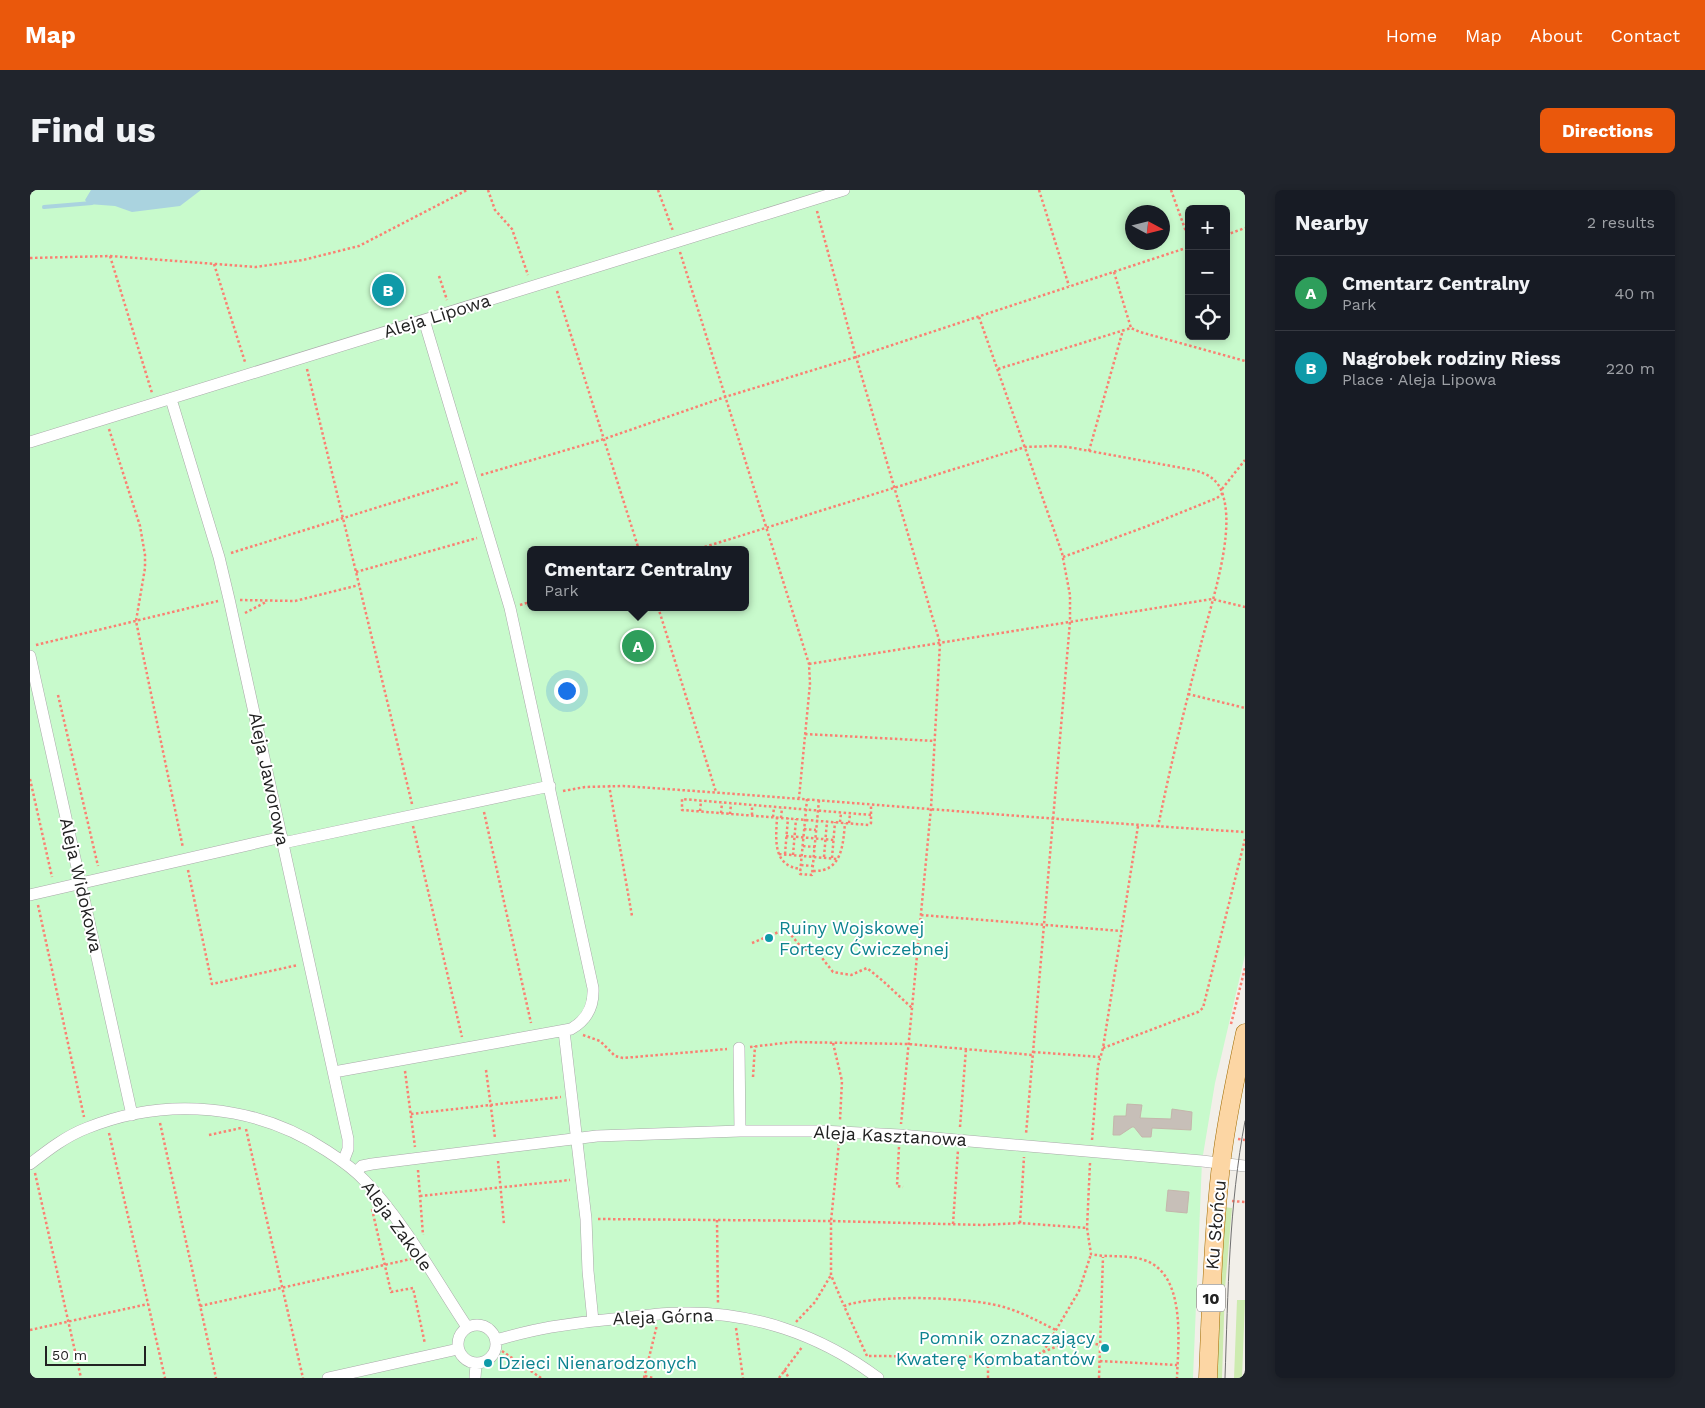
<!DOCTYPE html>
<meta charset="utf-8">
<style>
:root{--surface:#171b24;--page:#20242c;--text:#f1f3f6;--muted:#9ea1a6;--line:#363941;--accent:#ea580c}
body{margin:0;font-family:"Work Sans",sans-serif;background:var(--page);color:var(--text)}
.controls{position:absolute;right:15px;top:15px;display:grid;overflow:hidden;border-radius:8px;box-shadow:0 2px 8px #0003}
.controls button{width:45px;height:45px;display:grid;place-items:center;padding:0;border:0;border-bottom:1px solid var(--line);background:var(--surface);color:var(--text);font:25px sans-serif}
.compass{position:absolute;left:1095px;top:15px;width:45px;height:45px;border-radius:50%;background:var(--surface);box-shadow:0 2px 8px #0003;rotate:97deg}
.scale{position:absolute;left:15px;bottom:12px;width:101px;box-sizing:border-box;padding-left:5px;border:2px solid #222;border-top:0;font-size:14px;line-height:18px;white-space:nowrap;color:#222;-webkit-text-stroke:4px #fff;paint-order:stroke}
.you{position:absolute;left:536px;top:500px;width:18px;height:18px;margin:-12px;border:4px solid #fff;border-radius:50%;background:#1a73e8;box-shadow:0 0 0 8px #1a73e833}
.badge{display:grid;place-items:center;width:32px;height:32px;border-radius:50%;background:var(--accent);color:#fff;font-size:16px;font-weight:700}
.pin{position:absolute;translate:-50% -50%;border:2px solid #fff;box-shadow:0 1px 5px #0006}
.popup{position:absolute;left:497px;top:356px;width:222px;height:65px;box-sizing:border-box;display:grid;place-content:center;border-radius:8px;background:var(--surface);filter:drop-shadow(0 1px 4px #0005);font-size:16px;white-space:nowrap;color:var(--muted)}
.popup b{font-size:19px;color:var(--text)}
.popup::after{content:'';position:absolute;left:50%;top:100%;margin-left:-10px;border:10px solid transparent;border-top-color:var(--surface)}
.list{margin:0;padding:0;list-style:none}
h2{display:flex;justify-content:space-between;align-items:center;height:65px;margin:0;padding:0 20px;font-size:21px}
h2 small{font-size:16px;font-weight:400;color:var(--muted)}
.list li{display:grid;grid-template-columns:32px 1fr auto;gap:15px;align-items:center;box-sizing:border-box;height:75px;padding:0 20px;border-top:1px solid var(--line)}
.list b{display:block;font-size:19px;white-space:nowrap}
.list p{margin:0;font-size:16px;white-space:nowrap;color:var(--muted)}
.list em{font-size:16px;font-style:normal;color:var(--muted)}
.icon{flex:none;width:28px;height:28px;fill:none;stroke:currentColor;stroke-width:2;stroke-linecap:round;stroke-linejoin:round}
.map{position:relative;flex:none;width:1215px;height:1188px;overflow:hidden;border-radius:8px}
header{display:flex;align-items:center;gap:30px;box-sizing:border-box;height:70px;padding:0 25px;background:var(--accent);color:#fff}
header strong{font-size:24px}
nav{display:flex;gap:28px;margin-inline-start:auto;font-size:18px}
.intro{display:flex;align-items:center;justify-content:space-between;box-sizing:border-box;height:120px;padding:0 30px}
h1{margin:0;font-size:35px}
.button{padding:12px 22px;border-radius:8px;background:var(--accent);color:#fff;font-size:18px;font-weight:700}
main{display:flex;gap:30px;padding:0 30px}
aside{flex:1;background:var(--surface);border-radius:8px;box-shadow:0 2px 8px #0003}
.map>svg:first-child{display:block}
.grass{fill:#cdebb0}
.park{fill:#c8facc;fill-rule:evenodd}
.water{fill:#aad3df}
.lines{fill:none;stroke-linecap:round;stroke-linejoin:round}
.stream{stroke:#aad3df;stroke-width:4}
.building{fill:#c7bfb8;stroke:#c4b6ab}
.street-casing{stroke:#a9a9a9;stroke-width:12}
.primary-casing{stroke:#a06b00;stroke-width:19}
.path{stroke:#fa8072;stroke-width:2.5;stroke-dasharray:2.5 2.5;stroke-linecap:butt}
.street{stroke:#fff;stroke-width:11}
.primary{stroke:#fcd6a4;stroke-width:18}
.tram{stroke:#707070;stroke-width:1}
.culture-dot{fill:#0f9aa8;stroke:#fff;stroke-width:2}
.labels{text-anchor:middle;stroke-width:4;stroke-linejoin:round;paint-order:stroke}
.shield{fill:#fff;stroke:#646464;stroke-width:1}
.shield-label{font-size:16px;font-weight:bold;fill:#222}
.street-label{font-size:18px;fill:#222;stroke:#fff}
.culture-label{font-size:18px;fill:#0d838f;stroke:#fff;text-anchor:start}
</style>
<header>
<strong>Map</strong>
<nav><a>Home</a><a>Map</a><a>About</a><a>Contact</a></nav>
</header>
<div class="intro"><h1>Find us</h1><a class="button">Directions</a></div>
<main>
<div class="map">
<svg width="1215" height="1188" viewBox="0 0 1215 1188">
<rect width="100%" height="100%" fill="#f2efe9"/>
<path class="grass" d="M1194 1017 1202 1018 1195 1098 1192 1188H1185Z
M1207 1110H1215L1212 1188H1204Z"/>
<path class="park" d="M0 0H1215V765L1185 893 1172 971 1163 1188H0ZM1159 19H1196V146H1159ZM1102 22H1132V52H1102ZM500 360H716V417H500Z"/>
<path class="water" d="M61 0H171L150 16 102 22 85 16 58 14 55 10Z"/>
<g class="lines">
<path class="stream" d="M14 17 62 13"/>
</g>
<path class="building" d="M1097 914 1112 915 1110 928 1141 929 1142 919 1162 922 1161 940 1122 938 1121 947H1112L1104 937H1102L1090 945H1083L1084 926H1096Z
M1138 1000 1159 1002 1157 1023 1136 1021Z"/>
<g class="lines">
<g class="street-casing">
<path id="street" d="M141 209 189 367 199 409 318 949V959L313 972
M0 252 814 0
M0 466 102 925
M253 653 520 596
M0 705 252 647
M534 841 556 1029 558 1081 563 1131
M709 858 710 941
M304 882 541 839C557 830 564 817 563 798L480 418 394 130
M0 974C18 960 36 946 57 938 136 906 226 914 297 961 311 970 324 979 335 991 375 1033 405 1089 437 1137
M326 982 332 976 342 974 567 946 710 941H791L870 945 1172 971 1215 976
M428 1154a19 19 0 1 1 38 0a19 19 0 1 1-38 0Z
M466 1150C484 1145 503 1140 521 1137 545 1133 569 1130 593 1128 612 1126 631 1123 650 1123 722 1121 791 1145 848 1188
M298 1188 428 1159
M445 1188 446 1174"/>
</g>
<g class="primary-casing">
<path id="primary" d="M1178 1188C1181 1117 1183 1045 1191 975 1196 930 1206 886 1215 843"/>
</g>
<path class="path" d="M458 0 465 20 482 39 498 85
M628 0 643 41
M1009 0 1039 96
M1141 0 1159 50
M787 21 826 167 910 453 901 618 871 934
M1196 45 1215 38
M650 62 779 474 780 494 769 608
M80 66 122 203
M0 68 80 66 226 77 273 70 329 56 437 0
M184 74 215 172
M1084 82 1101 138
M409 86 417 110
M527 101 609 360
M949 127 1032 363 1040 405V432L996 944
M277 179 382 614
M968 179 1101 138 1110 142 1215 171
M79 239 110 336 115 365V378L106 431 153 658
M1059 261 1093 140
M451 285 574 249 695 207 826 167 1159 57
M1192 299 1215 270
M665 360 995 257 1022 256 1038 257 1163 280C1180 284 1190 291 1194 309 1204 349 1180 417 1170 458 1155 517 1140 577 1128 637
M201 363 429 292
M1033 367 1115 337 1187 308 1193 303
M326 382 447 348
M210 410 265 411 329 395
M490 415 500 412
M628 417 686 602
M215 423 236 412
M6 455 188 411
M779 474 1182 409 1215 417
M1158 504 1215 518
M28 505 68 676
M775 544 905 551
M0 589 22 687
M579 595 602 726
M533 601 555 597 593 596C800 610 1008 629 1215 642
M777 609 770 684 782 685 789 610
M670 621 671 611
M454 622 501 833
M691 623 692 613
M700 624 701 614
M722 625V616
M841 625 652 609V620L839 635 841 633V614
M743 627 744 617
M747 627C746 649 742 676 771 679
M751 628 752 618
M810 632 811 623
M819 633 820 624
M383 636 432 847
M774 639 786 640
M756 646 804 650
M773 656 785 657
M749 664 807 669
M755 664 758 628
M763 665 766 629
M794 667 797 631
M802 668 805 632
M771 675 783 676
M158 680 182 794 268 775
M783 681C812 682 813 655 815 633
M8 715 54 927
M891 725 1091 741
M722 753 756 739 772 758 789 764 803 782 821 785 837 778 853 791 882 818
M1201 834 1215 778
M553 845 570 851 585 866 593 868 697 859
M803 853 812 891 810 930
M720 857 763 852 878 854 1003 865
M1073 858 1168 822 1173 818 1215 649
M1003 862 1070 867
M456 880 465 948
M375 881 385 957
M723 887 725 856
M381 924 531 907
M130 933 186 1188
M930 937 936 859
M216 939 273 1188
M79 943 135 1188
M179 945 211 938
M1208 949 1215 950
M1062 950 1068 876 1073 858 1108 636
M809 953 801 1031V1085L814 1116
M869 957 867 996 873 997
M468 971 474 1034
M1060 973 1057 1038 1061 1064C1078 1068 1097 1064 1114 1070 1157 1084 1148 1154 1147 1188
M388 980 393 1045
M5 983 51 1188
M390 1006 540 990
M1202 1011 1215 1012
M342 1019 361 1102 383 1098 395 1154
M568 1029 801 1031 953 1035 990 1033 1057 1038
M687 1030 688 1114
M990 1033 994 967
M923 1034 928 960
M170 1116 381 1069
M766 1132 785 1112 801 1085
M706 1138 713 1188
M0 1140 118 1114
M472 1161 511 1188
M1013 1162 1049 1101 1061 1064
M837 1166 814 1116C846 1104 935 1107 970 1116 990 1121 1007 1131 1026 1140
M839 1166 1001 1167 1040 1151H1052L1070 1155
M1070 1171 1147 1175
M754 1180 759 1188
M615 1186 623 1188
M614 1188 627 1135
M749 1188 772 1157
M958 1188V1166
M1069 1188 1073 1067"/>
<use href="#street" class="street"/>
<use href="#primary" class="primary"/>
<path class="tram" d="M1195 1188C1198 1102 1199 1016 1215 931"/>
</g>
<g class="culture-dot">
<circle cx="739" cy="748" r="5"/>
<circle cx="1075" cy="1158" r="5"/>
<circle cx="458" cy="1173" r="5"/>
</g>
<g class="labels">
<rect class="shield" x="1167" y="1094.5" width="28" height="27" rx="4"/>
<g class="shield-label">
<text x="1181" y="1114">10</text>
</g>
<g class="street-label">
<text transform="translate(407 126) rotate(-17)" y="6">Aleja Lipowa</text>
<text transform="translate(239 589) rotate(78)" y="6">Aleja Jaworowa</text>
<text transform="translate(51 695) rotate(77)" y="6">Aleja Widokowa</text>
<text transform="translate(860 946) rotate(3)" y="6">Aleja Kasztanowa</text>
<text transform="translate(1186 1035) rotate(-85)" y="6">Ku Słońcu</text>
<text transform="translate(367 1036) rotate(54)" y="6">Aleja Zakole</text>
<text transform="translate(633 1127) rotate(-2)" y="6">Aleja Górna</text>
</g>
<g class="culture-label">
<text x="749" y="744">Ruiny Wojskowej<tspan x="749" dy="21">Fortecy Ćwiczebnej</tspan></text>
<text x="1065" y="1154" text-anchor="end">Pomnik oznaczający<tspan x="1065" dy="21">Kwaterę Kombatantów</tspan></text>
<text x="468" y="1179">Dzieci Nienarodzonych</text>
</g>
</g>
</svg>
<div class="controls">
<button>+</button>
<button>−</button>
<button><svg class="icon" aria-label="locate" viewBox="0 0 24 24"><circle cx="12" cy="12" r="6"/><path d="M12 2v4M12 18v4M2 12h4M18 12h4"/></svg></button>
</div>
<svg class="compass" viewBox="-18 -18 36 36"><path d="M0-13l5 13h-10z" fill="#e53935"/><path d="M0 13l5-13h-10z" fill="#9ea1a6"/></svg>
<div class="scale">50 m</div>
<div class="you"></div>
<div class="pin badge" style="left:608px;top:456px;background:#2e9e5b">A</div>
<div class="popup"><b>Cmentarz Centralny</b>Park</div>
<div class="pin badge" style="left:358px;top:100px;background:#0f9aa8">B</div>
</div>
<aside>
<h2>Nearby<small>2 results</small></h2>
<ul class="list">
<li><span class="badge" style="background:#2e9e5b">A</span><div><b>Cmentarz Centralny</b><p>Park</p></div><em>40 m</em></li>
<li><span class="badge" style="background:#0f9aa8">B</span><div><b>Nagrobek rodziny Riess</b><p>Place · Aleja Lipowa</p></div><em>220 m</em></li>
</ul>
</aside>
</main>
